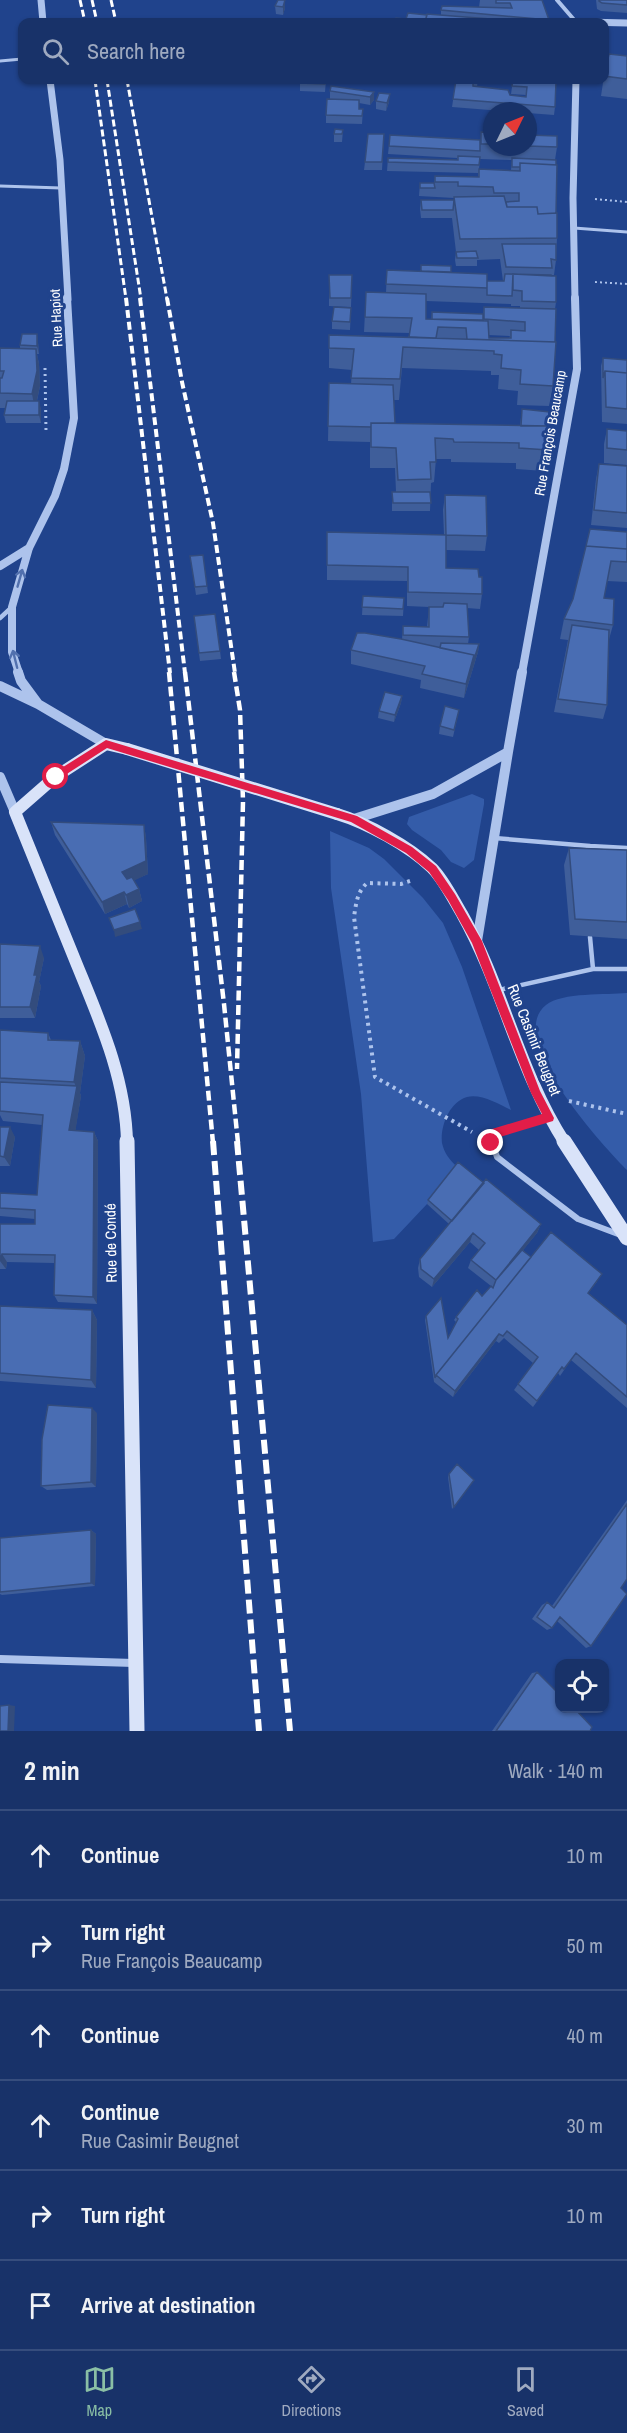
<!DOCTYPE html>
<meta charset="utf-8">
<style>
:root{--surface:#183269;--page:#213a6f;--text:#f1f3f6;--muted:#9faac0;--line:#364d7d;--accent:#8abfa5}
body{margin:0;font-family:"Archivo Narrow",sans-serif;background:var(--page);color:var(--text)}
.controls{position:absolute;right:18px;bottom:18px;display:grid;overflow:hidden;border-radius:12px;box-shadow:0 2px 4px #0004}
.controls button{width:54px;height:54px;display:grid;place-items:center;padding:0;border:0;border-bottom:2px solid var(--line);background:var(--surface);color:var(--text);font:30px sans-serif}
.compass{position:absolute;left:483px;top:102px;width:54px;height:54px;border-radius:50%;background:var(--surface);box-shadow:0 2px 4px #0004;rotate:47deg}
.stop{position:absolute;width:18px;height:18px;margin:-14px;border:4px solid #e11d48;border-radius:50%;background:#fff}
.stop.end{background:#e11d48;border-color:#fff;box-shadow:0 2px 6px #0008}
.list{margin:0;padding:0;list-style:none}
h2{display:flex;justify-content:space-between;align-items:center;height:78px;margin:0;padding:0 24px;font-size:26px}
h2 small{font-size:20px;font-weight:400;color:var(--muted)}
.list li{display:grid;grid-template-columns:39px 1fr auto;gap:18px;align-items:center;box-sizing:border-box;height:90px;padding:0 24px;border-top:2px solid var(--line)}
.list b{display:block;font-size:22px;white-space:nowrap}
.list p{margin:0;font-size:20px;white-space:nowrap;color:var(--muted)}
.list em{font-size:20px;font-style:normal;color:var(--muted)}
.icon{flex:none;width:33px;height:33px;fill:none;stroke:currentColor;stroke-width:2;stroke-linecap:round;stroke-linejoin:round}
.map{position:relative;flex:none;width:627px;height:1731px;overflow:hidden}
.search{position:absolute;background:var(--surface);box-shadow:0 2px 4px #0004;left:18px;right:18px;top:18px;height:66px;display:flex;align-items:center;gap:15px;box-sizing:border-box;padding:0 21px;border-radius:12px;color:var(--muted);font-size:22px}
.sheet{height:618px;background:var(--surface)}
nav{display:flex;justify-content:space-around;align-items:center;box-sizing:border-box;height:84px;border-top:2px solid var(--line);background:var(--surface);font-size:16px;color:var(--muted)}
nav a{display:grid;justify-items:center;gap:3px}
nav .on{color:var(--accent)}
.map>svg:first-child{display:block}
.green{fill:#345ca9}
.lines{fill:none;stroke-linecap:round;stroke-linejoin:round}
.path-far2{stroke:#adc3ec;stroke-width:2;stroke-dasharray:2 3;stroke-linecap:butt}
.path-far1{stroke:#adc3ec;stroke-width:3;stroke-dasharray:2 4;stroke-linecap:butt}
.path{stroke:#adc3ec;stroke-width:4;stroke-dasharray:3 4.5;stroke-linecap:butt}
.service-far2{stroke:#adc3ec;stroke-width:3}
.service-far1{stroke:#adc3ec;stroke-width:4.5}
.service{stroke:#adc3ec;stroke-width:6}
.minor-far2{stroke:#adc3ec;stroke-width:4}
.minor-far1{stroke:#adc3ec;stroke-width:4.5}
.minor{stroke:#adc3ec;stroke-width:8}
.tertiary-far2{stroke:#adc3ec;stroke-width:7}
.tertiary-far1{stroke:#adc3ec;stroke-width:8}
.tertiary{stroke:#adc3ec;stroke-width:10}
.secondary-far1{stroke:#d9e3f9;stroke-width:12}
.secondary{stroke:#d9e3f9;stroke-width:15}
.rail-far3{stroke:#fff;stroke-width:3;stroke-dasharray:7 3;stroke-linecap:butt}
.rail-far2{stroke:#fff;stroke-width:4;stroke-dasharray:8 4;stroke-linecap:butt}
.rail-far1{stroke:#fff;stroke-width:4.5;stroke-dasharray:10 4.5;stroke-linecap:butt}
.rail{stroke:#fff;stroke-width:6;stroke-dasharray:14 6;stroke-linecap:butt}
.secondary-bridge{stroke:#d9e3f9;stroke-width:12}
.wall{fill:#3f5e9a;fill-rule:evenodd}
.shaded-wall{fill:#334c7d}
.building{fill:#496db3;stroke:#334c7d;stroke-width:1.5}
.oneway{stroke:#5170ae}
.route{fill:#e11d48}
.labels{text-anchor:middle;stroke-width:6;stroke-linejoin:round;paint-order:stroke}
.far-street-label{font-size:14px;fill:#fff;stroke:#20438c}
.street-label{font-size:15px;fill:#fff;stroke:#20438c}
</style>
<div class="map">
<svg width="627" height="1731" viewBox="0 0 627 1731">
<rect width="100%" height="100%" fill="#20438c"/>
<path class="green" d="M472 794 484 799V804L474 860 464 868 451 862 441 850 412 830 407 824 409 817Z
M330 831 369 848 384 859 423 898 443 923 462 967 511 1110C499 1104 480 1093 467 1097 449 1102 440 1127 442 1143 444 1153 450 1160 457 1167L427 1204 394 1239 373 1242 361 1094 331 888Z
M627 993V1170C603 1146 504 1038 546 1005 562 992 607 995 627 993Z"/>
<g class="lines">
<path class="path-far2" d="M595 199 627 202
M595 282 627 284"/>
<path class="path-far1" d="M45 368 46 432"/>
<path class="path" d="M410 881 401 884 367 883C357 892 356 904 354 917L375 1077 472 1132
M569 1101 627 1114"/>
<path class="service-far2" d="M0 61 22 59
M0 186 61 188
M574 228 627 232"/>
<path class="service-far1" d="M494 838 590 846V854
M590 846 627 848
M593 969H627
M499 990 593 969 590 937
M491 1143 496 1133 548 1118"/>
<path class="service" d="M492 1141 497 1157 578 1219 618 1234"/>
<path class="minor-far2" d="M557 0 576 22"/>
<path class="minor-far1" d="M0 618 12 607"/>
<path class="minor" d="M0 1659 134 1663"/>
<path class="tertiary-far2" d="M41 0 43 22
M585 22 627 23
M50 80 60 160 68 299
M575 299 573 198 576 80"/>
<path class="tertiary-far1" d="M0 566 29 548
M19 673 12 652V607L29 548 55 496 64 469 74 418 67 298
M522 673 577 369 575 298"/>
<path class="tertiary" d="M18 672 21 681 38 704
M0 686 38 704 106 744
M0 777 15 812
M354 819 433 794 508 752 522 672
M477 941 508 752"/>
<path class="secondary-far1" d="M127 749 106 744 55 777 15 812C35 861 55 911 75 960 99 1019 126 1078 127 1143
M337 814C367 823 409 846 432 868 444 880 453 899 462 914 503 987 519 1072 565 1143"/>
<path class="secondary" d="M127 1141 137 1731
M564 1141 627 1238"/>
<path class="rail-far3" d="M80 0 85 22
M92 0 97 22
M111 0 116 22
M95 80 126 299
M107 80 141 299
M127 80 167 299"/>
<path class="rail-far2" d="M126 298 170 673
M140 298 185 673
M167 298 182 382 213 523 235 673"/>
<path class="rail-far1" d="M169 672 213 1143
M185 672 224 1004 238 1143
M234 672 240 710 243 801 237 1069"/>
<path class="rail" d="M213 1141 259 1731
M237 1141 290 1731"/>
<path class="secondary-bridge" d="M127 749 337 814"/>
</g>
<path class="wall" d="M278 0 285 8 283 15 276 14 275 6Z
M480 0H542L549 20 548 22H395L406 19 441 15V10L479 7Z
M596 0H627V13L601 11 597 9Z
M627 56V99L601 96 604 76Z
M326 80 325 92 300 91V83Z
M375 80H414L413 84 375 81Z
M456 80H478L477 86 510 95 526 97V95L511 94 513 80H555V107L554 115 528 113V111H502L452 107Z
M330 91 374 92V100L370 105 359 103V109H363L362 124 326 123V115L330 99Z
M376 101 389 102 386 111 376 109Z
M343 130 342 142H334V134Z
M492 133V147H528V135L557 147 555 160 557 238 556 260 554 275H551L556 302 555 309 553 386 549 406 517 405 518 391 498 389 499 375H491V371L402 368 399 400H394L395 423 520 426 522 409 548 426V450L544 471 516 469V463L451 462V459H436L434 482 431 483 430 511H392V492H396L395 468H370V442L328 441 329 383 351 384 352 370 329 368V335L409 337 410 333 364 332 366 292H386L387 270 451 272 487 281H503L500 259 477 260V266H456L455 260 456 252 452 218H421L420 209 421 200H454V198L419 196 420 183H434L435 176 478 177V173L387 171 388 158 457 160V158L388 154 390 135 480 140ZM480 159 512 160 511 170 479 169ZM426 301 511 304V303V306H520V308L484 307 483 314 432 312 431 319H426ZM488 335 510 336 509 338H489Z
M384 134 382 170H364L365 162Z
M329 275H352L351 307 329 306Z
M351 308 350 330 332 329V321Z
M37 334 38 342 39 354H37L39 364 40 386 37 401 41 409V423H6L4 415 6 408H0V348L20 349V345Z
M603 358 627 360V424L602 422 601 366Z
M607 429 627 431V465L604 463V444Z
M599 464 627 466V528L591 525 596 479Z
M445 495 487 536 485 551 446 550V568L479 577 482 594 480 609 467 608 469 637 468 644H479L478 652 464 698 420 688 421 680 351 664V650L402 639 403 626 427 627 429 607 407 606V581L327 580V532L444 535 443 510Z
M627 532V582L607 581 604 598 613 625 608 643 607 705 603 719 554 712 568 640 560 639 564 619Z
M203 555 208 593 196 595 190 556Z
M363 596 404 598 403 616 362 615Z
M194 616 220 651 221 659 200 661Z
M402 696 401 703 394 722 378 718 379 711Z
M459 710 453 737 439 734 440 726Z
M51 822 144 825 146 838 148 874 134 880 139 889 142 901 129 908 127 904 105 914 55 835Z
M569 848 627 850V939L570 935 564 865Z
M0 944 44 958 39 982 41 986 35 1018H0Z
M0 1030 48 1033 51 1040 80 1041 85 1056 80 1093 81 1096 75 1131 94 1132 98 1141 97 1304 58 1302 54 1295V1263L7 1262 6 1269H0V1224H35V1219L0 1216V1193L37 1195 42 1125 3 1121 0 1115Z
M0 1127 15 1137 10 1166H0Z
M484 1183 541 1224 537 1233 523 1250 531 1257 597 1282 588 1293 627 1325V1408L571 1360 560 1376 558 1373 533 1407 514 1390 533 1363 504 1338 499 1343 496 1341 453 1397 434 1382 425 1320 426 1316 448 1338 456 1322 454 1320 456 1317 482 1296 491 1286 468 1268 471 1260 479 1250 470 1242 432 1287 419 1277 418 1268 420 1259 449 1224 427 1204 428 1200Z
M0 1306 92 1310 97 1320 96 1388 0 1381Z
M97 1413 96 1487 47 1490 41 1486Z
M449 1474 474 1480 452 1509 448 1477Z
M627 1500V1579L621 1588 591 1646 586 1648 557 1621 552 1628 547 1630 532 1619 542 1605 547 1602 552 1606Z
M91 1530 96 1534 95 1586 2 1595 0 1594V1538Z
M537 1672 590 1731H492L532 1673Z"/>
<path class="shaded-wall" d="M285 0V8L283 15V7Z
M374 92V100L370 105V97Z
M390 94 389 102 386 111 387 103Z
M37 334 38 342 39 354 37 346Z
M36 349 39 364 40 386 35 409 32 394Z
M39 401 41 409V423L39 415Z
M479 644 478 652 464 698 466 684 474 655Z
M402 696 401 703 394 722 395 715Z
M144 825 146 838 148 874 125 885 122 872Z
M139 889 142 901 129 908 126 895Z
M124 892 127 904 105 914 102 902Z
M140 922 142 929 115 937 114 930Z
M40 946 44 958 39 982 41 986 35 1018 30 1007 34 975Z
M80 1041 85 1056 80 1093 81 1096 74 1140 69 1130 77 1089 74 1082Z
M10 1127 15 1137 10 1166 4 1157Z
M94 1132 98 1141 97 1304 93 1297Z
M541 1224 537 1233 493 1288 496 1280Z
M473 1233 470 1242 432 1287 434 1279Z
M2 1254 7 1262 6 1269 0 1261Z
M92 1310 97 1320 96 1388 91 1380Z
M499 1334 496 1341 453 1397 455 1391Z
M92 1408 97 1413 96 1487 91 1482Z
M91 1530 96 1534 95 1586 91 1583Z
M9 1705 15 1706 14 1731H8Z"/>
<path class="building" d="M278 0H285L283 7 275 6Z
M496 0H542L549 20 441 10 442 6 512 8 510 3H496Z
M599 0H627V5L602 3 599 1Z
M408 13 427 15 425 22H395L396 18 406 19Z
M427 14 529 22H425Z
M609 54 627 56V79L604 76Z
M300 80H326L325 84 300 83Z
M456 80H478L477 81H473V86L508 90 510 95 526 97 527 87 512 86 513 80 556 82 555 107 453 99Z
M331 86 374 92 370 97 330 91Z
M379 93 390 94 387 103 376 101Z
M327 99 359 100V109H363L362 116 326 115Z
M335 129 343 130 342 134H334Z
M481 132 492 133V144H481Z
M368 134H384L382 162H365Z
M390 135 480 140V151L389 146Z
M528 135 557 136V147L528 146Z
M458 156 480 157 479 165 388 162V158L458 160Z
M512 158 556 160V165L520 163V167H512Z
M520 163 557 165 556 213 538 214 537 207H507L506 202 519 201V193H494L493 187 458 186V182H435V176L479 177V169L520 171Z
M420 183H434L435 188H420Z
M504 196 507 207H537L538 214 557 213V238L460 239 454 197Z
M421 200H454L453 210H422Z
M502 244H556V260L551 259 552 268 506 267Z
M476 251 478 258H457L456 252Z
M421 265 451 266V272L421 271Z
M387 270 487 274V288L386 284Z
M505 274 551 275V276L513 274 512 296 487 295V281H504Z
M513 274 556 276V302L522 301V291L513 290Z
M329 275H352L351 298H330Z
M366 292 426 294V319L488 321 489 338H511V330L525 331V322L484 319V307L556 309 555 342 467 339 466 328 438 327 436 338 409 337 412 318 365 317Z
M334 307 351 308 350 322 332 321Z
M432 312 483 314V320L432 319Z
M22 334H37V346L20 345Z
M329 335 556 342 553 386 520 384 521 370 501 368 502 355 494 354V351L403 347 400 379 351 378 354 349 329 348Z
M0 348 36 349 37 371 32 394 0 393V378H2L4 371H0Z
M603 358 627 360V373L605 371 603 378Z
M605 371 627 373V409L606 407Z
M329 383 393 385 395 423H371V427L328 426Z
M7 401H39V415H4Z
M522 409 550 412 548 426H521Z
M371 423 549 426 548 450 519 448V443L454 442 453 439 435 438 436 462H430L431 479 398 480 396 448 371 447Z
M607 429 627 431V450L607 448Z
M599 464 627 466V513L594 510Z
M392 492H430L431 503H393Z
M445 495 486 496 487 536 446 535Z
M590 529 627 532V549L586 546Z
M327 532 446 535V568L478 569 479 577H482V594L408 592V567L327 565Z
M586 546 627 549V562L611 561 604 598 614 599 613 625 564 619 573 599Z
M203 555 207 586 195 587 190 556Z
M363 596 404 598 403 609 362 607Z
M444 603 467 604 469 637 403 635V626L429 627V607H443Z
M215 614 220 651 199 653 194 616Z
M572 625 609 630 607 705 558 699Z
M357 633H365L401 639 474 655 466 684 422 674 425 666 351 650Z
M441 643 479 644 473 662 474 655 440 648Z
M385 692 402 696 395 715 379 711Z
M445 706 459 710 454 730 440 726Z
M51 822 144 825 146 861 122 872 127 879 132 877 139 889 126 895 124 892 102 902Z
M569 848 627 850V922L575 919Z
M135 909 140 922 114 930 109 918Z
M0 944 40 946 34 975H37L30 1007H0Z
M0 1030 48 1033V1040L80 1041 74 1082 0 1078Z
M0 1082 77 1086 69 1130 94 1132 93 1297 54 1295 55 1255 2 1254 0 1261V1224H35V1210L0 1208V1193L37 1195 43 1115 0 1111Z
M0 1127H10L4 1157 0 1156Z
M458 1162 484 1183 452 1221 428 1200Z
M486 1179 541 1224 496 1280 471 1260 485 1243 473 1233 434 1279 421 1269 420 1259Z
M551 1232 602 1274 588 1293 627 1325V1397L576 1353 564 1369 562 1367 537 1401 518 1384 538 1357 507 1331 503 1336 499 1334 455 1391 436 1375Z
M522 1250 531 1257 436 1375 435 1378 426 1316 441 1298 448 1338 458 1319 456 1317 477 1290 482 1296 491 1286 493 1288 496 1280Z
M0 1306 92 1310 91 1380 0 1373Z
M48 1405 92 1408 91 1482 41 1486 42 1439Z
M457 1464 474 1480 454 1507 449 1474Z
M627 1504V1579L621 1588 627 1594 591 1646 560 1617 552 1628 537 1617 547 1602 554 1608Z
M91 1530V1583L0 1592V1538Z
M537 1672 560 1695V1708H574L592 1727 590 1731H496Z
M9 1705 8 1731H0V1706Z"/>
<defs><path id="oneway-shaft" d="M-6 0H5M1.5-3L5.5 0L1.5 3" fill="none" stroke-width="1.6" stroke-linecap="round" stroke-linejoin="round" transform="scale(1.5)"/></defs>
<g class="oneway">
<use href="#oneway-shaft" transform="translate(20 578) rotate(-74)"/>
<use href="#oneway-shaft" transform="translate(15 659) rotate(-104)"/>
</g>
<path class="route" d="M106 740 357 816 412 847 436 866 455 894 482 941 540 1091 554 1118 553 1121 500 1137 495 1147H487L485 1143 492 1129 542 1114 531 1093 472 943 448 900 429 872 406 853 351 822 107 748 59 779H52V774Z"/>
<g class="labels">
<g class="far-street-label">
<text transform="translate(56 318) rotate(-93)" y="5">Rue Hapiot</text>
<text transform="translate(550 433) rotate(-80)" y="5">Rue François Beaucamp</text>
</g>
<g class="street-label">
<text transform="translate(534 1040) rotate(68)" y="5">Rue Casimir Beugnet</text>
<text transform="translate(111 1243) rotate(-91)" y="5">Rue de Condé</text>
</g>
</g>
</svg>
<div class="controls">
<button><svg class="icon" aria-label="locate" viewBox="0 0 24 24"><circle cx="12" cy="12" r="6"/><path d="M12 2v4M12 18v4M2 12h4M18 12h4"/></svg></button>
</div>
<svg class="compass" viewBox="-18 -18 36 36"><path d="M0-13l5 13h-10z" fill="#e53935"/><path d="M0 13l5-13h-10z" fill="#9faac0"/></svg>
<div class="stop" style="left:56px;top:777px"></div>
<div class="stop end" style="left:491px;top:1143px"></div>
<div class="search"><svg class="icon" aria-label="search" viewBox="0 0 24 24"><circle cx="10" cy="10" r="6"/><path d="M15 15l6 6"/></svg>Search here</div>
</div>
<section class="sheet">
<h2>2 min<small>Walk · 140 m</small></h2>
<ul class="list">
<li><svg class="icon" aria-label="ahead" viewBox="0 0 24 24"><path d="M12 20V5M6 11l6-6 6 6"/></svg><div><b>Continue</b></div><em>10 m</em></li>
<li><svg class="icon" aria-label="right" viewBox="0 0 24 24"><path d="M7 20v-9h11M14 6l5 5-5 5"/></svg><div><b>Turn right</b><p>Rue François Beaucamp</p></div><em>50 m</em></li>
<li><svg class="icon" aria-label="ahead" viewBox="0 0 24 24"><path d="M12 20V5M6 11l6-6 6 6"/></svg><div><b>Continue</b></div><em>40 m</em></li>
<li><svg class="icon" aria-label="ahead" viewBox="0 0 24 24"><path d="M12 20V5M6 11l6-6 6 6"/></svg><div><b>Continue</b><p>Rue Casimir Beugnet</p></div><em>30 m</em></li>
<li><svg class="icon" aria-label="right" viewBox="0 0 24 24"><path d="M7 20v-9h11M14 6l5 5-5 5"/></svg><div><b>Turn right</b></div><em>10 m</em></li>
<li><svg class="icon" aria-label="arrive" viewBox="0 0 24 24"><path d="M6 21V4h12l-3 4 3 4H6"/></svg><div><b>Arrive at destination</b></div></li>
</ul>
</section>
<nav>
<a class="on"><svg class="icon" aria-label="map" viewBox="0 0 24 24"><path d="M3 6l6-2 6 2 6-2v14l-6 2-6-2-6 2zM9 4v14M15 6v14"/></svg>Map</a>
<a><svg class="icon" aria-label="directions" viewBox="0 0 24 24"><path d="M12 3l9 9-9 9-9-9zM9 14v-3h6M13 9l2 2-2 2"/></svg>Directions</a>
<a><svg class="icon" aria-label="saved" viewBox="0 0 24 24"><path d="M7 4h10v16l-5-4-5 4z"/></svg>Saved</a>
</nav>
